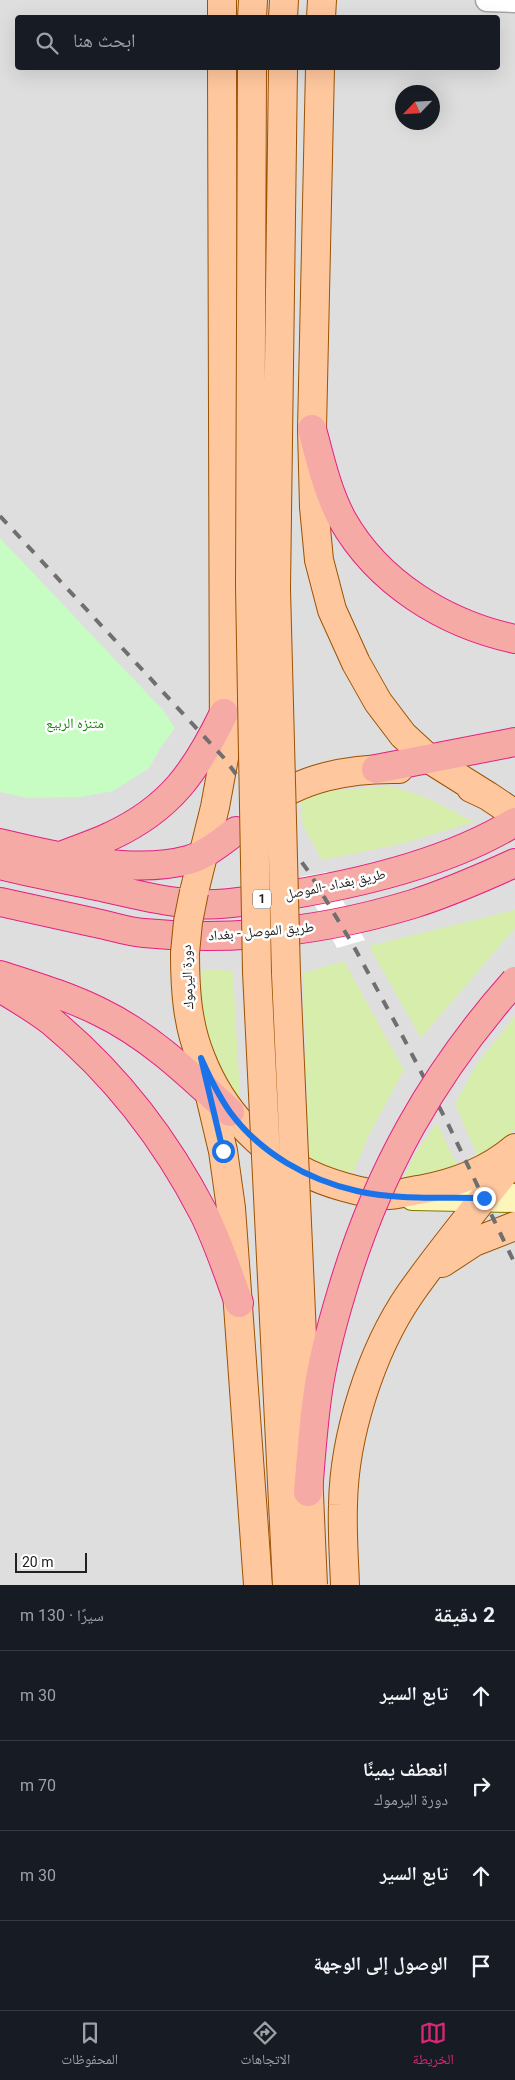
<!DOCTYPE html>
<html lang="ar">
<meta charset="utf-8">
<style>
:root{--surface:#171b24;--page:#20242c;--text:#f1f3f6;--muted:#9ea1a6;--line:#363941;--accent:#db2777}
body{margin:0;font-family:Roboto,"Noto Naskh Arabic",sans-serif;background:var(--page);color:var(--text);direction:rtl}
.compass{position:absolute;left:395px;top:85px;width:45px;height:45px;border-radius:50%;background:var(--surface);box-shadow:0 5px 20px #0002;rotate:245deg}
.scale{position:absolute;left:15px;bottom:12px;width:72px;box-sizing:border-box;padding-left:5px;border:2px solid #212121;border-top:0;font-size:14px;line-height:18px;white-space:nowrap;color:#212121;-webkit-text-stroke:4px #fff;paint-order:stroke}
.stop{position:absolute;width:15px;height:15px;margin:-11px;border:4px solid #1a73e8;border-radius:50%;background:#fff}
.stop.end{background:#1a73e8;border-color:#fff;box-shadow:0 1px 5px #0008}
.list{margin:0;padding:0;list-style:none}
h2{display:flex;justify-content:space-between;align-items:center;height:65px;margin:0;padding:0 20px;font-size:21px}
h2 small{font-size:16px;font-weight:400;color:var(--muted)}
.list li{display:grid;grid-template-columns:32px 1fr auto;gap:15px;align-items:center;box-sizing:border-box;height:90px;padding:0 20px;border-top:1px solid var(--line)}
.list b{display:block;font-size:19px;white-space:nowrap}
.list p{margin:0;font-size:16px;white-space:nowrap;color:var(--muted)}
.list em{font-size:16px;font-style:normal;color:var(--muted)}
.icon{flex:none;width:28px;height:28px;fill:none;stroke:currentColor;stroke-width:2;stroke-linecap:round;stroke-linejoin:round}
.map{position:relative;flex:none;width:515px;height:1585px;overflow:hidden;direction:ltr}
.search{position:absolute;background:var(--surface);box-shadow:0 5px 20px #0002;left:15px;right:15px;top:15px;height:55px;display:flex;align-items:center;gap:12px;box-sizing:border-box;padding:0 18px;border-radius:5px;color:var(--muted);font-size:19px}
.sheet{height:425px;background:var(--surface)}
nav{display:flex;justify-content:space-around;align-items:center;box-sizing:border-box;height:70px;border-top:1px solid var(--line);background:var(--surface);font-size:14px;color:var(--muted)}
nav a{display:grid;justify-items:center;gap:2px}
nav .on{color:var(--accent)}
.map>svg:first-child{display:block}
.residential{fill:#dfdede;fill-rule:evenodd}
.grass{fill:#d6edab}
.park{fill:#c7fcc3}
.pier{fill:#fff}
.lines{fill:none;stroke-linecap:round;stroke-linejoin:round}
.minor-casing{stroke:#a5a5a5;stroke-width:25}
.secondary-casing{stroke:#7f7a00;stroke-width:30}
.primary-casing{stroke:#9d5200;stroke-width:30}
.trunk-casing{stroke:#e42080;stroke-width:30}
.minor{stroke:#fff;stroke-width:22}
.secondary{stroke:#fcf6ba;stroke-width:28}
.primary{stroke:#ffc79e;stroke-width:28}
.trunk{stroke:#f5aaa5;stroke-width:28}
.rail{stroke:#6f6f6f;stroke-width:4;stroke-dasharray:10 10;stroke-linecap:butt}
.primary-bridge-casing{stroke:#9d5200;stroke-width:30;stroke-linecap:butt}
.trunk-bridge-casing{stroke:#e42080;stroke-width:30;stroke-linecap:butt}
.primary-bridge{stroke:#ffc79e;stroke-width:28}
.trunk-bridge{stroke:#f5aaa5;stroke-width:28}
.route{stroke:#1a73e8;stroke-width:6}
.labels{text-anchor:middle;stroke-width:5;stroke-linejoin:round;paint-order:stroke}
.shield{fill:#fff;stroke:#646464;stroke-width:1}
.shield-label{font-size:12px;font-weight:bold;fill:#212121}
.park-label{font-size:14px;fill:#0f8707;stroke:#fff}
.street-label{font-size:14px;fill:#212121;stroke:#fff}
</style>
<div class="map">
<svg width="515" height="1585" viewBox="0 0 515 1585">
<rect width="100%" height="100%" fill="#f1ece7"/>
<path class="residential" d="M0 0H515V1585H0ZM18 18H498V68H18ZM402 92H432V122H402Z"/>
<path class="grass" d="M391 786 430 799 474 822 401 844 322 860 303 826 300 799 330 791Z
M515 910V928L421 1038 369 946Z
M344 961 404 1070 370 1133 353 1173 309 1162 303 973Z
M201 969 233 971 241 1114 214 1068 201 1017Z
M515 1016V1130L478 1157 455 1104 477 1064Z
M437 1123 458 1167 402 1181 416 1152Z"/>
<path class="park" d="M0 538 163 710 175 728 161 747 149 768 113 791 81 797 27 798 0 792Z"/>
<path class="pier" d="M327 872 365 940 337 948 300 877Z"/>
<g class="lines">
<g class="minor-casing">
<path id="minor" d="M487 0 515 1"/>
</g>
<g class="secondary-casing">
<path id="secondary" d="M413 1196 515 1198"/>
</g>
<g class="primary-casing">
<path id="primary" d="M222 0V18
M252 18 253 0
M283 18 284 0
M321 18 322 0
M320 68 312 429 314 507 319 560 332 610 356 663 378 702 403 735 429 759 488 796
M471 788 488 796 515 814
M263 808C299 777 352 768 399 769
M194 892 215 807 224 758 222 68
M185 953C185 989 187 1024 201 1058 226 1122 278 1169 344 1187 358 1191 374 1195 389 1195 398 1195 409 1191 419 1190 453 1184 488 1171 515 1148
M201 1058 223 1151 231 1208 258 1585
M442 1263 474 1242 515 1226
M345 1585C344 1558 342 1532 343 1505 344 1436 371 1351 410 1294 443 1247 480 1203 515 1159"/>
</g>
<g class="trunk-casing">
<path id="trunk" d="M312 429C320 459 327 491 342 519 378 583 445 624 515 639
M376 769 515 742
M0 843C54 856 133 875 188 860 206 855 221 842 236 831
M61 856C77 849 95 844 111 836 171 808 196 771 224 713
M0 865C32 873 64 879 97 886 130 893 163 902 197 904 221 906 246 901 269 898 350 886 445 865 515 822
M0 902C32 909 64 916 96 923 112 926 128 932 144 933 234 942 327 930 413 904 448 893 482 878 515 863
M0 975C34 986 68 996 100 1012 150 1036 190 1075 230 1112
M0 988C17 998 35 1009 51 1021 115 1074 166 1140 204 1214 218 1242 228 1273 239 1303"/>
</g>
<use href="#minor" class="minor"/>
<use href="#secondary" class="secondary"/>
<use href="#primary" class="primary"/>
<use href="#trunk" class="trunk"/>
<path class="rail" d="M0 516 224 758 309 872 353 945 403 1037 448 1124 515 1264"/>
<g class="primary-bridge-casing">
<path id="primary-bridge" d="M252 68 250 587 257 972 287 1585
M283 68 276 589 286 974 313 1585
M185 953 188 922 194 892"/>
</g>
<g class="trunk-bridge-casing">
<path id="trunk-bridge" d="M308 1492C311 1458 313 1424 318 1391 323 1357 332 1324 342 1291 377 1173 433 1073 515 981"/>
</g>
<use href="#primary-bridge" class="primary-bridge"/>
<use href="#trunk-bridge" class="trunk-bridge"/>
</g>
<g class="lines">
<path class="route" d="M223 1151 201 1058C209 1076 218 1095 230 1112 260 1153 308 1180 357 1191 395 1200 444 1197 484 1198"/>
</g>
<g class="labels">
<rect class="shield" x="253" y="889.5" width="18" height="19" rx="4"/>
<g class="shield-label">
<text x="262" y="903">1</text>
</g>
<g class="park-label">
<text x="75" y="728">متنزه الربيع</text>
</g>
<g class="street-label">
<text transform="translate(335 884) rotate(-12)" y="5">طريق بغداد -الموصل</text>
<text transform="translate(261 931) rotate(-5)" y="5">طريق الموصل - بغداد</text>
<text transform="translate(187 977) rotate(-92)" y="5">دورة اليرموك</text>
</g>
</g>
</svg>
<svg class="compass" viewBox="-18 -18 36 36"><path d="M0-13l5 13h-10z" fill="#e53935"/><path d="M0 13l5-13h-10z" fill="#9ea1a6"/></svg>
<div class="scale">20 m</div>
<div class="stop" style="left:223px;top:1151px"></div>
<div class="stop end" style="left:484px;top:1198px"></div>
<div class="search"><svg class="icon" aria-label="search" viewBox="0 0 24 24"><circle cx="10" cy="10" r="6"/><path d="M15 15l6 6"/></svg>ابحث هنا</div>
</div>
<section class="sheet">
<h2>2 دقيقة<small>سيرًا · 130 m</small></h2>
<ul class="list">
<li><svg class="icon" aria-label="ahead" viewBox="0 0 24 24"><path d="M12 20V5M6 11l6-6 6 6"/></svg><div><b>تابع السير</b></div><em>30 m</em></li>
<li><svg class="icon" aria-label="right" viewBox="0 0 24 24"><path d="M7 20v-9h11M14 6l5 5-5 5"/></svg><div><b>انعطف يمينًا</b><p>دورة اليرموك</p></div><em>70 m</em></li>
<li><svg class="icon" aria-label="ahead" viewBox="0 0 24 24"><path d="M12 20V5M6 11l6-6 6 6"/></svg><div><b>تابع السير</b></div><em>30 m</em></li>
<li><svg class="icon" aria-label="arrive" viewBox="0 0 24 24"><path d="M6 21V4h12l-3 4 3 4H6"/></svg><div><b>الوصول إلى الوجهة</b></div></li>
</ul>
</section>
<nav>
<a class="on"><svg class="icon" aria-label="map" viewBox="0 0 24 24"><path d="M3 6l6-2 6 2 6-2v14l-6 2-6-2-6 2zM9 4v14M15 6v14"/></svg>الخريطة</a>
<a><svg class="icon" aria-label="directions" viewBox="0 0 24 24"><path d="M12 3l9 9-9 9-9-9zM9 14v-3h6M13 9l2 2-2 2"/></svg>الاتجاهات</a>
<a><svg class="icon" aria-label="saved" viewBox="0 0 24 24"><path d="M7 4h10v16l-5-4-5 4z"/></svg>المحفوظات</a>
</nav>
